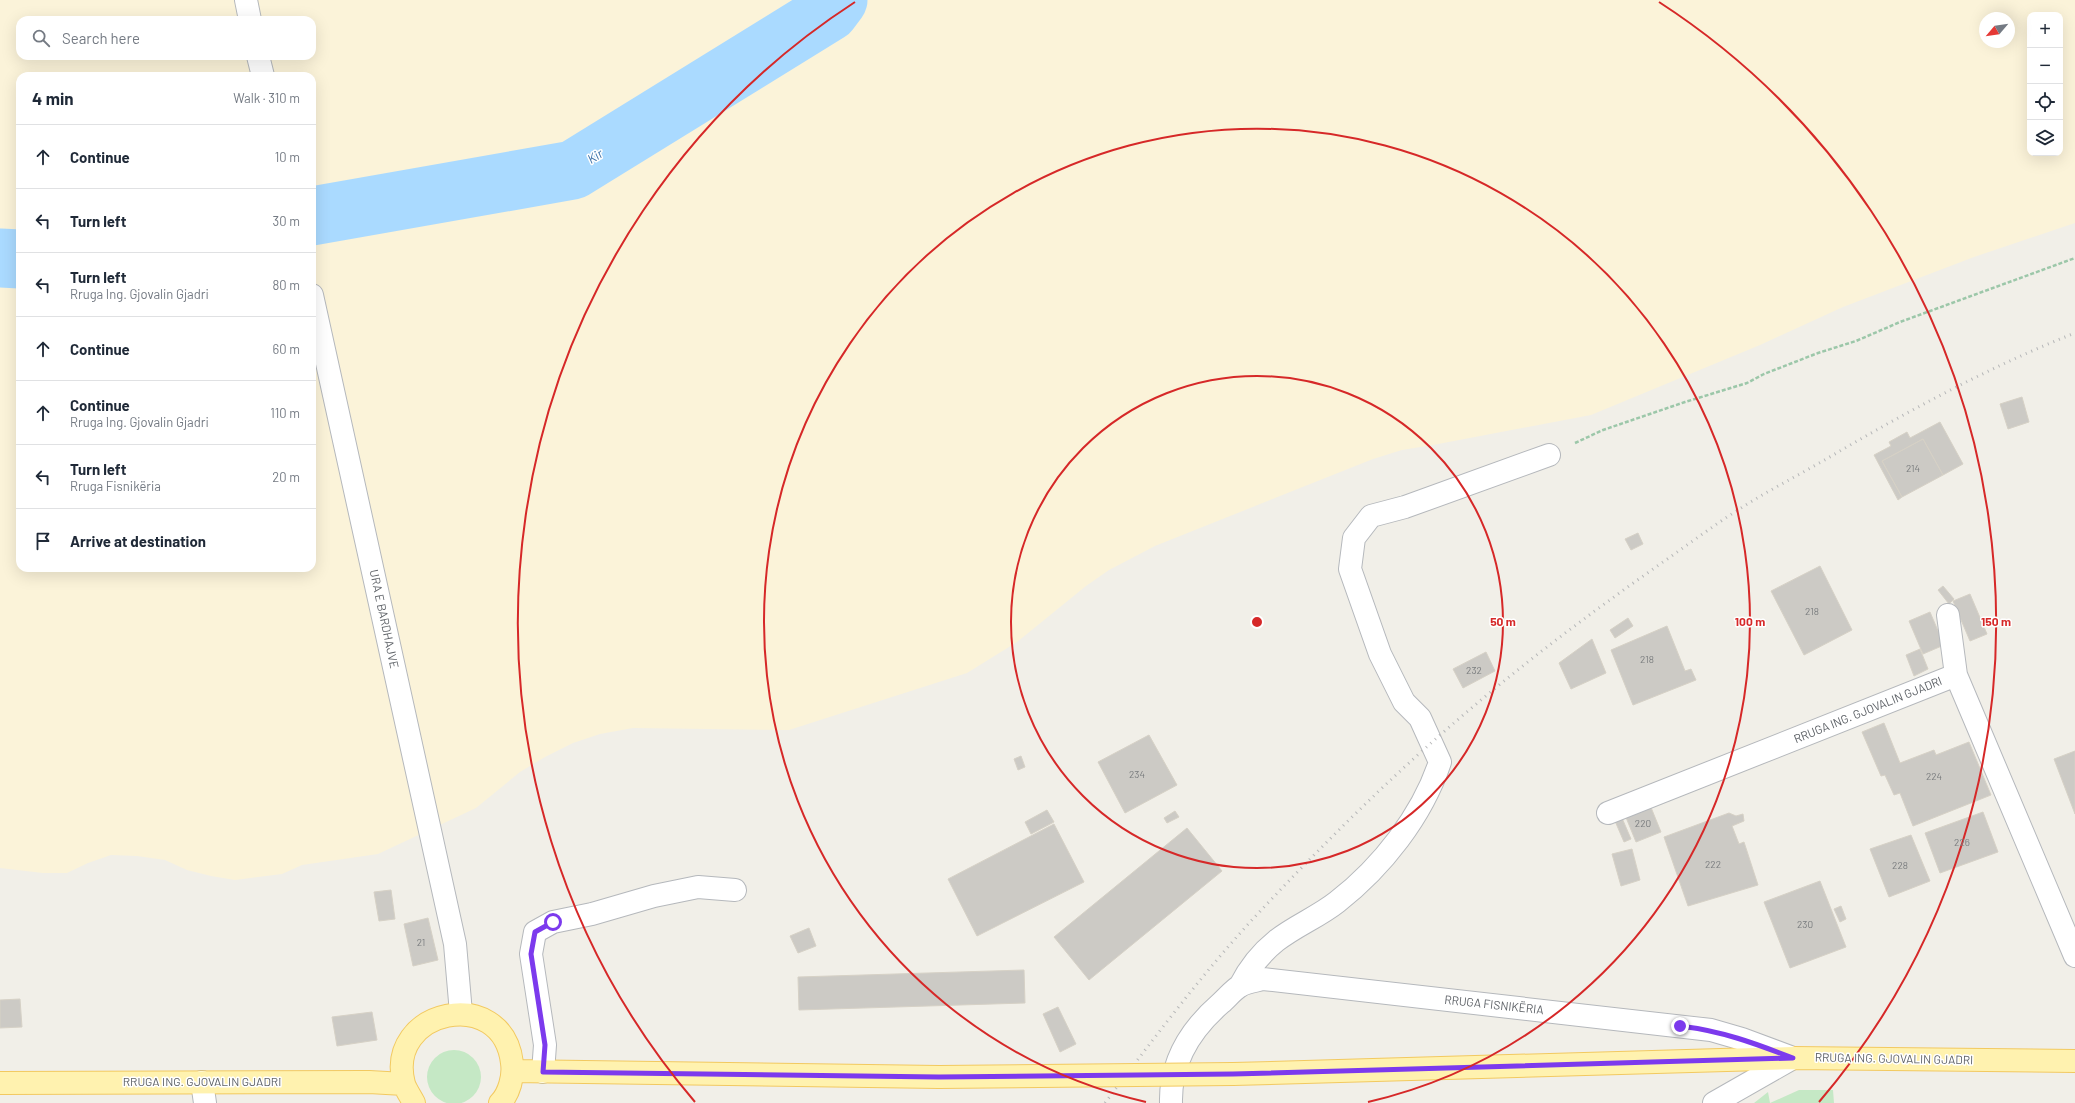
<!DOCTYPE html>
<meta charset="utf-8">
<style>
:root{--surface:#fff;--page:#f6f6f7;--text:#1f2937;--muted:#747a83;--line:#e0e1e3}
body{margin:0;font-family:Barlow,sans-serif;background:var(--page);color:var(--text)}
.controls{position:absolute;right:12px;top:12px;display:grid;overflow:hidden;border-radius:8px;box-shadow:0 4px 16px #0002}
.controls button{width:36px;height:36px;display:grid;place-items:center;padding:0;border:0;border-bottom:1px solid var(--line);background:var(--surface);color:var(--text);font:20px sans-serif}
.compass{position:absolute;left:1979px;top:12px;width:36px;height:36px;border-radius:50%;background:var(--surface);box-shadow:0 4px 16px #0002;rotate:241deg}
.stop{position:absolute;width:12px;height:12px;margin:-9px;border:3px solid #7c3aed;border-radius:50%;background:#fff}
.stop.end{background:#7c3aed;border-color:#fff;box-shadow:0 1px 4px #0008}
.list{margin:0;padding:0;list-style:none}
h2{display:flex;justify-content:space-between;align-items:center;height:52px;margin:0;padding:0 16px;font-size:17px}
h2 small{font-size:13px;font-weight:400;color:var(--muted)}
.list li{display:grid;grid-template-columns:26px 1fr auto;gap:12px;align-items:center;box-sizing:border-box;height:64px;padding:0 16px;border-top:1px solid var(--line)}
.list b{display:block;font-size:15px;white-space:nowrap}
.list p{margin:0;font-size:13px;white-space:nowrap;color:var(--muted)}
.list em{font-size:13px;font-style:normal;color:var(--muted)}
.icon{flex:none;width:22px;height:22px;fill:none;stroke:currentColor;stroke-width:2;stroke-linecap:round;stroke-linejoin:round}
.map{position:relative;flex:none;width:2075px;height:1103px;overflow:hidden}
.search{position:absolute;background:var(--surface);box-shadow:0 4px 16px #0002;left:16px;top:16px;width:300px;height:44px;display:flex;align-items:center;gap:10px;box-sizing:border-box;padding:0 14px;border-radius:12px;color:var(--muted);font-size:15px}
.panel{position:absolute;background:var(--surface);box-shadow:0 4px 16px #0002;left:16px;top:72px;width:300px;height:500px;border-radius:12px}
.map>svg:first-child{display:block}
.green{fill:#c5e8c5}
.sand{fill:#fbf3d9;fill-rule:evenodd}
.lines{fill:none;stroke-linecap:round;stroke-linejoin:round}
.river{stroke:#aadaff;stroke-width:59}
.building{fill:#cccac5;stroke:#d6d1c6}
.minor-casing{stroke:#b5b8bc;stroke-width:24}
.major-casing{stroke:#f2c960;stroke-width:24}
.path{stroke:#9cc7a9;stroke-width:2.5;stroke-dasharray:4 2;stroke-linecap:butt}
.minor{stroke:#fff;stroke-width:22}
.major{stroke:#fff2af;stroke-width:22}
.rail{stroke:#b6b7b8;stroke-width:3;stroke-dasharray:1 5;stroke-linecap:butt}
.major-bridge-casing{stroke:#f2c960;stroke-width:24;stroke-linecap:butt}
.major-bridge{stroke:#fff2af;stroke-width:22}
.route{stroke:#7c3aed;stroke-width:5}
.ring{fill:none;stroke:#d62828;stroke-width:2}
.labels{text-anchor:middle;stroke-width:3;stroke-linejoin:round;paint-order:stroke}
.number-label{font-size:10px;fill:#7a7d7f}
.street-label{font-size:12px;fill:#5f6368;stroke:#fff}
.water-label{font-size:13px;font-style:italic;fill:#4174aa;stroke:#fff}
.centre{fill:#d62828;stroke:#fff;stroke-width:2}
.ring-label{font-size:12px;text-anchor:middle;font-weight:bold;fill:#d62828;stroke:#fff;stroke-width:3;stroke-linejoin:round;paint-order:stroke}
</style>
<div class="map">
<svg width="2075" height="1103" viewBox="0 0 2075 1103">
<rect width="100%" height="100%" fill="#f1efe8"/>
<path class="green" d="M427 1077a27 27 0 1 1 54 0a27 27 0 1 1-54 0Z
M1799 1090H1833L1834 1103H1754L1768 1092 1770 1103Z"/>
<path class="sand" d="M0 0H2075V223L1974 257 1843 307 1760 345 1591 415 1433 445 1402 450 1373 459 1155 546 1109 570 1086 586 1017 642 967 673 789 730 633 728 600 734 573 743 545 757 520 772 476 808 378 854 302 865 282 874 235 880 211 876 187 870 165 860 137 856 111 855 88 863 67 873H43L0 868ZM2030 15H2060V153H2030ZM1985 18H2009V42H1985ZM20 20H312V56H20ZM20 76H312V568H20Z"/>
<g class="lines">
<path class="river" d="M312 216 573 170 829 12 838 0
M0 258 20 259"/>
</g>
<path class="building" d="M2022 397 2029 422 2008 429 2000 404Z
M1940 422 1963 464 1943 475 1923 439 1882 461 1902 497 1898 500 1874 455 1891 446 1889 442 1907 432 1910 438Z
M1923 439 1943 475 1902 497 1882 461Z
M1638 533 1643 544 1631 550 1625 539Z
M1820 566 1852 630 1804 655 1771 591Z
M1943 586 1954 599 1949 604 1938 590Z
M1970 594 1987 634 1970 641 1953 601Z
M1930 612 1944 645 1923 654 1909 621Z
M1628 618 1633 626 1615 638 1610 630Z
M1667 626 1685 671 1691 669 1696 680 1633 705 1611 650Z
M1592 639 1606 673 1571 689 1559 663Z
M1920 649 1928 669 1914 676 1906 655Z
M1486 652 1495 671 1463 688 1453 669Z
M1884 723 1900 763 1934 750 1936 755 1969 742 1991 795 1913 826 1900 793 1894 795 1885 775 1881 776 1862 732Z
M1149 735 1177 785 1125 813 1098 762Z
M2075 751V814L2054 759Z
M1021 756 1025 767 1018 770 1014 759Z
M1650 805 1661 832 1636 842 1625 815Z
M1047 810 1054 822 1031 834 1025 822Z
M1175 811 1179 817 1167 823 1164 818Z
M1983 812 1998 852 1940 873 1925 833Z
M1729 813 1736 816 1743 814 1744 821 1732 826 1739 844 1744 842 1758 885 1688 906 1664 837Z
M1622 818 1631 839 1624 842 1615 821Z
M1054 824 1084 882 977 936 948 879Z
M1187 828 1222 871 1089 980 1054 937Z
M1911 835 1930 881 1889 897 1870 849Z
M1632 849 1640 880 1621 886 1612 854Z
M1820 881 1846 947 1790 968 1764 902Z
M391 890 395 919 379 921 374 892Z
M1841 906 1846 919 1840 922 1834 909Z
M428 918 438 960 413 966 404 924Z
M809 928 816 946 798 953 790 936Z
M1024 970 1025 1003 799 1010 798 977Z
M20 999 22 1027 0 1028V1000Z
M1058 1007 1076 1044 1060 1052 1043 1014Z
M372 1012 377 1040 337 1046 332 1017Z"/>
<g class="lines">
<g class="minor-casing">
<path id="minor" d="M246 0 250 20
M258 56 263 76
M312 295 455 944 461 1013
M1948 615 1956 675 2075 956
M1608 813 1956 675
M1240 986C1248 970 1261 953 1276 941 1295 926 1318 917 1337 902 1382 867 1422 816 1440 762L1420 718 1404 702 1380 654 1350 569 1354 538 1371 516 1405 507 1549 455
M543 1072 545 1045 531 954 535 932 553 922 592 914 654 896 698 887 735 890
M202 1082 205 1103
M1171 1103C1170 1062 1191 1029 1221 1003 1227 998 1233 990 1240 986 1246 982 1256 981 1263 979L1711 1030 1742 1039 1793 1058
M1714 1103 1793 1058"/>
</g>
<g class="major-casing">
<path id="major" d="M513 1071 939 1077
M1233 1074 1793 1058 2075 1061
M0 1083 369 1082 404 1084
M414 1103C411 1097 406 1090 404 1084 384 1009 503 984 512 1063 514 1076 509 1094 500 1103"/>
</g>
<path class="path" d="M1575 443 1603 430 1685 402 1747 383 1764 374 1818 353 1856 341 1900 322 2075 258"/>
<use href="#minor" class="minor"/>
<use href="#major" class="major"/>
<path class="rail" d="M1105 1103C1151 1042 1199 978 1251 921 1319 848 1391 776 1468 711 1530 658 1596 609 1663 562 1689 544 1714 525 1741 508 1769 490 1799 475 1828 458 1908 411 1989 367 2075 333"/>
<g class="major-bridge-casing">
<path id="major-bridge" d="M939 1077 1233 1074"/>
</g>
<use href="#major-bridge" class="major-bridge"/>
</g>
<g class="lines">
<path class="route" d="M553 922 535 932 531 954 545 1045 543 1072 939 1077 1233 1074 1793 1058C1754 1043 1722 1031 1680 1026"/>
</g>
<g class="ring">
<circle cx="1257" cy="622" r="246"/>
<path d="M1146 1102A493 493 0 1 1 1368 1102"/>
<path d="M695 1102A739 739 0 0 1 855 2M1659 2A739 739 0 0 1 1819 1102"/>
</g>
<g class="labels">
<g class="number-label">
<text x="1913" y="472">214</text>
<text x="1812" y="615">218</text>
<text x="1647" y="663">218</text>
<text x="1474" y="674">232</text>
<text x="1137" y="778">234</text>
<text x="1934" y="780">224</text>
<text x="1643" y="827">220</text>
<text x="1962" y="846">226</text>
<text x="1713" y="868">222</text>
<text x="1900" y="869">228</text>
<text x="1805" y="928">230</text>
<text x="421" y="946">21</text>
</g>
<g class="street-label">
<text transform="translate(384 619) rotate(78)" y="4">URA E BARDHAJVE</text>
<text transform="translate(1868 710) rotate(-22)" y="4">RRUGA ING. GJOVALIN GJADRI</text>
<text transform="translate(1494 1005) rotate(6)" y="4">RRUGA FISNIKËRIA</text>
<text transform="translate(1894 1059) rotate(1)" y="4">RRUGA ING. GJOVALIN GJADRI</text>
<text x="202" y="1086">RRUGA ING. GJOVALIN GJADRI</text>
</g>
<g class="water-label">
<text transform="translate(595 156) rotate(-32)" y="5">Kir</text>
</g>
</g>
<circle cx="1257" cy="622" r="6" class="centre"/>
<g class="ring-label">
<text x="1503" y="626">50 m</text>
<text x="1750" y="626">100 m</text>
<text x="1996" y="626">150 m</text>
</g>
</svg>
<div class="controls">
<button>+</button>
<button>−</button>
<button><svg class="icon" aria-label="locate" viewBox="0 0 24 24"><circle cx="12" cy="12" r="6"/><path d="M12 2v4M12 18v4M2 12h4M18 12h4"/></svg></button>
<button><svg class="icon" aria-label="layers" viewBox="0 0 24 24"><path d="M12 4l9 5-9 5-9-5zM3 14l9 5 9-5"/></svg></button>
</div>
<svg class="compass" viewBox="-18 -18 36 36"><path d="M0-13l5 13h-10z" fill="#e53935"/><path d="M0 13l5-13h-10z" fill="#747a83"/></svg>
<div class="stop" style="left:553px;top:922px"></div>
<div class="stop end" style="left:1680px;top:1026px"></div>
<div class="search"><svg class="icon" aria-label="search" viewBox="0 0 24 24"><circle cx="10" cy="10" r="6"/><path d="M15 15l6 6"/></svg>Search here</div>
<section class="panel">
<h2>4 min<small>Walk · 310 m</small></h2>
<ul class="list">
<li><svg class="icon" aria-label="ahead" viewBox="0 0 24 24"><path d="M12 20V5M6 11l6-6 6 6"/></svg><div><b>Continue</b></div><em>10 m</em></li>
<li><svg class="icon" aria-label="left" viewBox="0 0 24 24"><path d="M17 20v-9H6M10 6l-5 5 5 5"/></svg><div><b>Turn left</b></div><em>30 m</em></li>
<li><svg class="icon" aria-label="left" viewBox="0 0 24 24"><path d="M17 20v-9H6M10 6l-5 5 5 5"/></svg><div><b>Turn left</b><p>Rruga Ing. Gjovalin Gjadri</p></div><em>80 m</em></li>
<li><svg class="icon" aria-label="ahead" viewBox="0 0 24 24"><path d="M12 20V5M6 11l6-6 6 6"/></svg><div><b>Continue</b></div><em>60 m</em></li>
<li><svg class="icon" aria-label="ahead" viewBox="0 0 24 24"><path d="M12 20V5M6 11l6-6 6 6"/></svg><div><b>Continue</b><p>Rruga Ing. Gjovalin Gjadri</p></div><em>110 m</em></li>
<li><svg class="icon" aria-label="left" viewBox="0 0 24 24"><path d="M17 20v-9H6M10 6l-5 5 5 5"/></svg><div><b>Turn left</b><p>Rruga Fisnikëria</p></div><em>20 m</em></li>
<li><svg class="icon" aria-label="arrive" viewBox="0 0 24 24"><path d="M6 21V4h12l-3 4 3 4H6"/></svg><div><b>Arrive at destination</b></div></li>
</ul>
</section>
</div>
